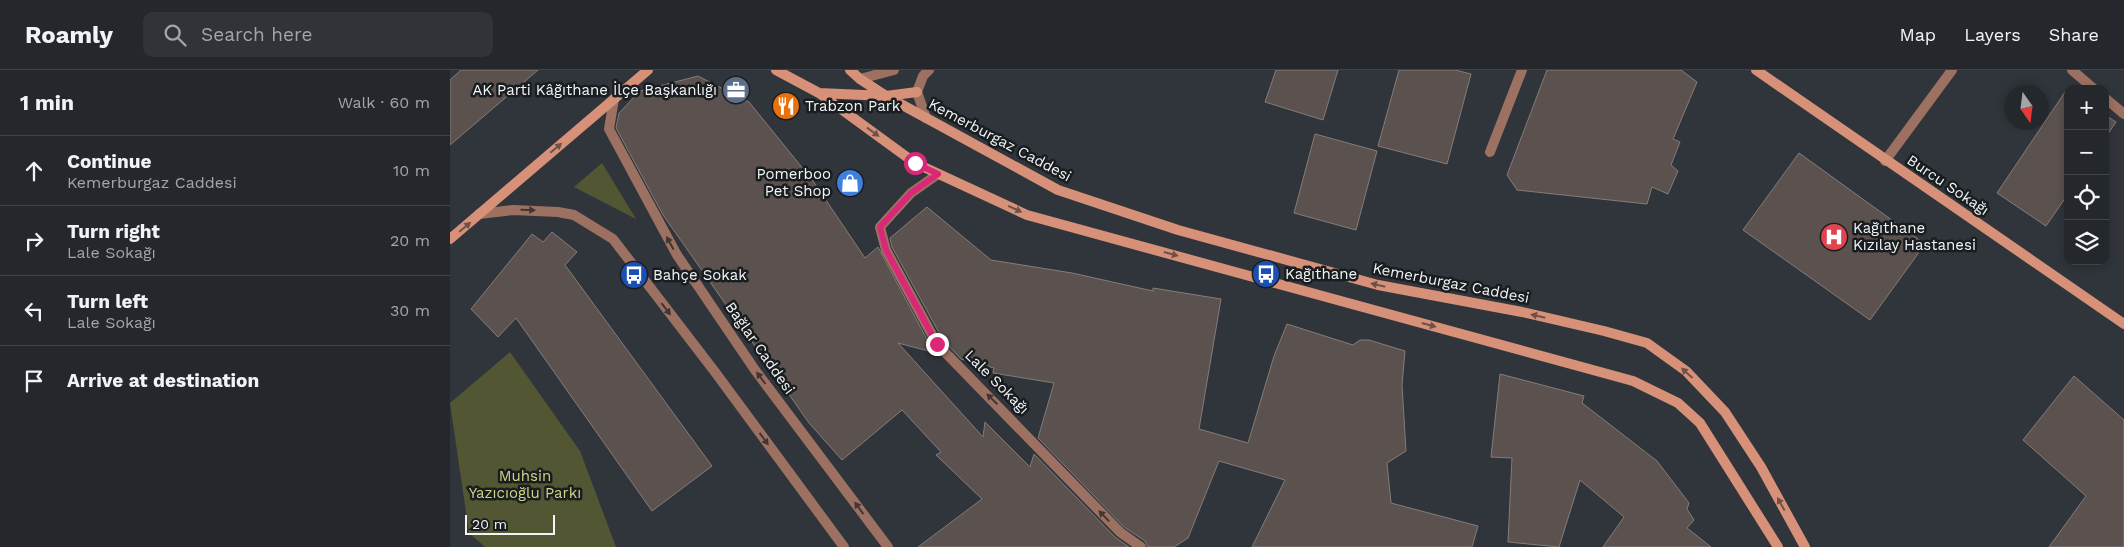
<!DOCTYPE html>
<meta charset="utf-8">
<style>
:root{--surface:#24282c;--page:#303438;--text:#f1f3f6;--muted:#a3a6a9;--line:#414448}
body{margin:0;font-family:"Work Sans",sans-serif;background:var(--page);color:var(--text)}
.controls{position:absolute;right:15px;top:15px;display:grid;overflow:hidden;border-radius:10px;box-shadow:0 2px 8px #0003}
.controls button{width:45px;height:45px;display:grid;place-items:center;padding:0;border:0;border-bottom:1px solid var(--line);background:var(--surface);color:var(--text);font:25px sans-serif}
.compass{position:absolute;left:1554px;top:15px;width:45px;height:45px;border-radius:50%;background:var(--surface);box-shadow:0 2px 8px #0003;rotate:166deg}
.scale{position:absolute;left:15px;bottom:12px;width:90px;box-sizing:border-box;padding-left:5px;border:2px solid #f1f5f8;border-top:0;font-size:14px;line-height:18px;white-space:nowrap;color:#f1f5f8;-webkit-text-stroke:4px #1a1d1f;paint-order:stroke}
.stop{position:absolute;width:15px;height:15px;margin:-11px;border:4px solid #db2777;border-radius:50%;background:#fff}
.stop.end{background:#db2777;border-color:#fff;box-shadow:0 1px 5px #0008}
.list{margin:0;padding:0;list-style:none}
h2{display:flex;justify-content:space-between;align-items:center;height:65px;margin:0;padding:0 20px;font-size:21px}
h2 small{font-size:16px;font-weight:400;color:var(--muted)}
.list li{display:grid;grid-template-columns:32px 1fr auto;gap:15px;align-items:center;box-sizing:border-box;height:70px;padding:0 20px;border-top:1px solid var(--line)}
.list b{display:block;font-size:19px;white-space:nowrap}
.list p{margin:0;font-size:16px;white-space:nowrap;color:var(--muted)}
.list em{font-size:16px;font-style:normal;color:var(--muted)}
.icon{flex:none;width:28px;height:28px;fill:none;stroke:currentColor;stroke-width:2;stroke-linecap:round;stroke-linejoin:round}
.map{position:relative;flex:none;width:1674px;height:477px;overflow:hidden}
header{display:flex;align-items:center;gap:30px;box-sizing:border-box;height:70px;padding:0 25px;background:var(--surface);border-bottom:1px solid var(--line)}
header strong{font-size:24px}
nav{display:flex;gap:28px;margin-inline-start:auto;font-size:18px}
.search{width:350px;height:45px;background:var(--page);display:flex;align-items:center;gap:12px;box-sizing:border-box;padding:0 18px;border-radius:10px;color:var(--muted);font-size:19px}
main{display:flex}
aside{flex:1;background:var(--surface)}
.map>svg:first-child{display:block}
.green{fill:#525632}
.building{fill:#5b524f;stroke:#857c79}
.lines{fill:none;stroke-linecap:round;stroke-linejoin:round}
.minor{stroke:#9d7161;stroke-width:10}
.tertiary{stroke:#9d7161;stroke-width:10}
.secondary{stroke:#d79179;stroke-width:10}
.oneway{fill:#6f5148}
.oneway2{fill:#413633}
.route{stroke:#db2777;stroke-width:6}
.labels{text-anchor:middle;stroke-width:5;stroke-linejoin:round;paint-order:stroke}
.poi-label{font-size:15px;fill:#f1f5f8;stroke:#1a1d1f;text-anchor:start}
.street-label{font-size:15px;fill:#f1f5f8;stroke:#1a1d1f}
.park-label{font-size:15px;fill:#cdd683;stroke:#1a1d1f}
</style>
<header>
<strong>Roamly</strong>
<div class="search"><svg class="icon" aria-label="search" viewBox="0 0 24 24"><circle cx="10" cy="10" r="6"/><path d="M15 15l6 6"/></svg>Search here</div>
<nav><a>Map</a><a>Layers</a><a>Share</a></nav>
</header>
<main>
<aside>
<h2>1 min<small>Walk · 60 m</small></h2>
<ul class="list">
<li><svg class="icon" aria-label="ahead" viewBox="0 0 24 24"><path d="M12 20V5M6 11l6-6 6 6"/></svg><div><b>Continue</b><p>Kemerburgaz Caddesi</p></div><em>10 m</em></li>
<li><svg class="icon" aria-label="right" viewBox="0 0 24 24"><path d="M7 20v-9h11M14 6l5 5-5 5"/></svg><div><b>Turn right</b><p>Lale Sokağı</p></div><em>20 m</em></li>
<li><svg class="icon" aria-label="left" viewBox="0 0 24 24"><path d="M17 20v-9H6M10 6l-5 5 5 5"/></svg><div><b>Turn left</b><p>Lale Sokağı</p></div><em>30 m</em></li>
<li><svg class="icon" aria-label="arrive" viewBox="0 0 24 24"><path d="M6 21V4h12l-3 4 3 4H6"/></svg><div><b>Arrive at destination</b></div></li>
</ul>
</aside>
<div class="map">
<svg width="1674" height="477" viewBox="0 0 1674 477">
<rect width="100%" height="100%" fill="#30353b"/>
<path class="green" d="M152 93 186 149 124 117Z
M60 282 130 381 166 477H35L19 463 0 333Z"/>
<path class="building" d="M11 0H88L0 75V10Z
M826 0H888L873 50 815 32Z
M949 0H1005L1021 4 997 94 928 76Z
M1097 0H1231L1247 12 1223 69 1230 72 1221 95 1228 101 1218 124 1202 117 1197 134 1067 120 1057 105Z
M248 6 299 32 363 111 415 188 428 177 481 277 486 283 448 273 533 367 535 352 580 397 584 384 665 467 679 477H468L532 429 486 385 491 382 452 340 392 390 359 353 213 145 166 58 169 43 190 21Z
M1617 19 1618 124 1596 156 1547 123Z
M1655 45 1666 52 1655 68Z
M865 64 927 81 906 160 844 143Z
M1349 83 1475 174 1420 250 1293 160Z
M477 137 541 190 622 203 703 221V218L771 229 749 359 798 373 824 286 837 254 903 275 910 270H919L955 281 952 315 956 381 937 393 941 433 1028 456 1022 477H802L835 410 769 391 738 468 724 477H698L695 471 674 457 588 368 604 313 543 303 544 298 511 289 493 270 442 177 440 168Z
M102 162 127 182 115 195 262 396 202 441 66 248 48 267 21 239 82 164 93 172Z
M1050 304 1134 326 1132 333 1207 391 1239 433 1237 439 1244 450 1237 458 1261 477H1153L1174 447 1130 410 1109 477 1058 472 1062 388 1041 387Z
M1624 306 1674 350V477H1599L1636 426 1573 370Z"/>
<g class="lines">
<path class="minor" d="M1622 0 1644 19
M1655 28 1674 44
M1040 82 1072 0
M1435 91 1502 0
M488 104 461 123 430 157 436 180 487 274 670 462 691 477"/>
<path class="tertiary" d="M410 9 444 0
M164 29 159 59 227 185 305 300 438 477
M476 48 467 22 473 6 479 0
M29 144 63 140 108 142 124 145 163 169 265 302 394 477"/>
<path class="secondary" d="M326 0 369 23 436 26 467 22
M400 0 410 9 436 26 608 120 728 160 928 215 1072 242 1154 261 1197 273 1236 301 1275 342 1311 397 1355 477
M1306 0 1674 254
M369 23 465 93 577 145 1183 311 1228 333 1250 353 1328 477
M0 169 198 0"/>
</g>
<defs><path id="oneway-solid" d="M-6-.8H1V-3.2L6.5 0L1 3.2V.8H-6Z" transform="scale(1.25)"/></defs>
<g class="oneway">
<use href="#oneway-solid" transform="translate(423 62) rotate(36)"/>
<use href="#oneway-solid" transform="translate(106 78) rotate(-40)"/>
<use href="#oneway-solid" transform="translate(565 139) rotate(25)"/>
<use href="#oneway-solid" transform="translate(15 157) rotate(-40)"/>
<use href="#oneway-solid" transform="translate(721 184) rotate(15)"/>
<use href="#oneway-solid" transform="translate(928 215) rotate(-167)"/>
<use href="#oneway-solid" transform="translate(1088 246) rotate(-167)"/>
<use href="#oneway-solid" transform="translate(979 255) rotate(15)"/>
<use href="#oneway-solid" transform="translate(1237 303) rotate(-138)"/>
<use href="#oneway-solid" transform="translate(1331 434) rotate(-119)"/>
</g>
<g class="oneway2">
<use href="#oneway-solid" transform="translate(78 140) rotate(1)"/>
<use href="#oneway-solid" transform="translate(220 173) rotate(-119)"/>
<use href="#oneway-solid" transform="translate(216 239) rotate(52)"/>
<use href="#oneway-solid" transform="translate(311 308) rotate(-127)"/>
<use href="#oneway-solid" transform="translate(542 329) rotate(-135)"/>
<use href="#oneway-solid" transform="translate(314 369) rotate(54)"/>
<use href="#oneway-solid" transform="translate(409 438) rotate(-126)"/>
<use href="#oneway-solid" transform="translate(654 446) rotate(-134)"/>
</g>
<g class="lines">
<path class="route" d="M465 93 488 104 461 123 430 157 436 180 487 274"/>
</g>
<defs>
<g id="office-disc" transform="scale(1.4375)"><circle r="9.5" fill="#5c6f8a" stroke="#1a1d1f"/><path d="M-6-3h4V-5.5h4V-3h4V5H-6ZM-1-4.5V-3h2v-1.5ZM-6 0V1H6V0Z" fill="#fff"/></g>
<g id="restaurant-disc" transform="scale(1.4375)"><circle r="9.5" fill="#e8710a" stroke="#1a1d1f"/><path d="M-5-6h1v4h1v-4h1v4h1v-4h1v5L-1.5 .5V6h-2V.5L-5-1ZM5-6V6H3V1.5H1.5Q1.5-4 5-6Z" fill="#fff"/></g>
<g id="shop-disc" transform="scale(1.4375)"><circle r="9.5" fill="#3f7fe0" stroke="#1a1d1f"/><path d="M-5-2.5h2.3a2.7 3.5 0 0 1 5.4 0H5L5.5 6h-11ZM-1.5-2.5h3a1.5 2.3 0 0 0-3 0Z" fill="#fff"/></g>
<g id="hospital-disc" transform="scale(1.4375)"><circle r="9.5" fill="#e0444e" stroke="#1a1d1f"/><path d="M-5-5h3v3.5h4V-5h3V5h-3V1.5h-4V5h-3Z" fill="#fff"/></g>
<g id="bus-disc" transform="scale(1.4375)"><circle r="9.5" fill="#1a4fb4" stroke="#1a1d1f"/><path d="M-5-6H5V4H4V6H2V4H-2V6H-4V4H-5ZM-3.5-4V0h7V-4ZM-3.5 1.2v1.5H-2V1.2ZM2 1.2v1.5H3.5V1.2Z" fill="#fff"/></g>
</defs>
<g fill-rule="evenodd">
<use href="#office-disc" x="286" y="20"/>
<use href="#restaurant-disc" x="336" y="36"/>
<use href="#shop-disc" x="400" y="113"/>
<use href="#hospital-disc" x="1384" y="167"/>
<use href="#bus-disc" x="816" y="204"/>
<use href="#bus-disc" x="184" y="205"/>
</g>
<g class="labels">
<g class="poi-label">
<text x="267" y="25" text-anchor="end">AK Parti Kâğıthane İlçe Başkanlığı</text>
<text x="355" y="41">Trabzon Park</text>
<text x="381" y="109" text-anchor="end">Pomerboo<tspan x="381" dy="17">Pet Shop</tspan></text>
<text x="1403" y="163">Kağıthane<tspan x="1403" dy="17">Kızılay Hastanesi</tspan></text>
<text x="835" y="209">Kağıthane</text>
<text x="203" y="210">Bahçe Sokak</text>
</g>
<g class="street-label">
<text transform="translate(550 70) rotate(28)" y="5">Kemerburgaz Caddesi</text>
<text transform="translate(1498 115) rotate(34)" y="5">Burcu Sokağı</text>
<text transform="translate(1001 213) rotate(11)" y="5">Kemerburgaz Caddesi</text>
<text transform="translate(310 278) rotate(55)" y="5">Bağlar Caddesi</text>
<text transform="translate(547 312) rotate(45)" y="5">Lale Sokağı</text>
</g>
<g class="park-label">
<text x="75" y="411">Muhsin<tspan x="75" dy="17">Yazıcıoğlu Parkı</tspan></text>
</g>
</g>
</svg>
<div class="controls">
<button>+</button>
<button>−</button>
<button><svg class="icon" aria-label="locate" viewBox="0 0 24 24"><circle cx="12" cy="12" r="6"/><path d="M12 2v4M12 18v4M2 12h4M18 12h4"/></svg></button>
<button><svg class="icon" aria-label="layers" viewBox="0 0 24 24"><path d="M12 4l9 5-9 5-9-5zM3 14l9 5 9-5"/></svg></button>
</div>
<svg class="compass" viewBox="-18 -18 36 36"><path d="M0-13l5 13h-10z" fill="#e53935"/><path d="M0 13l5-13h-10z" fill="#a3a6a9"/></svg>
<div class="scale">20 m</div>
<div class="stop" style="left:465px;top:93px"></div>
<div class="stop end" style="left:487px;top:274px"></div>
</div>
</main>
